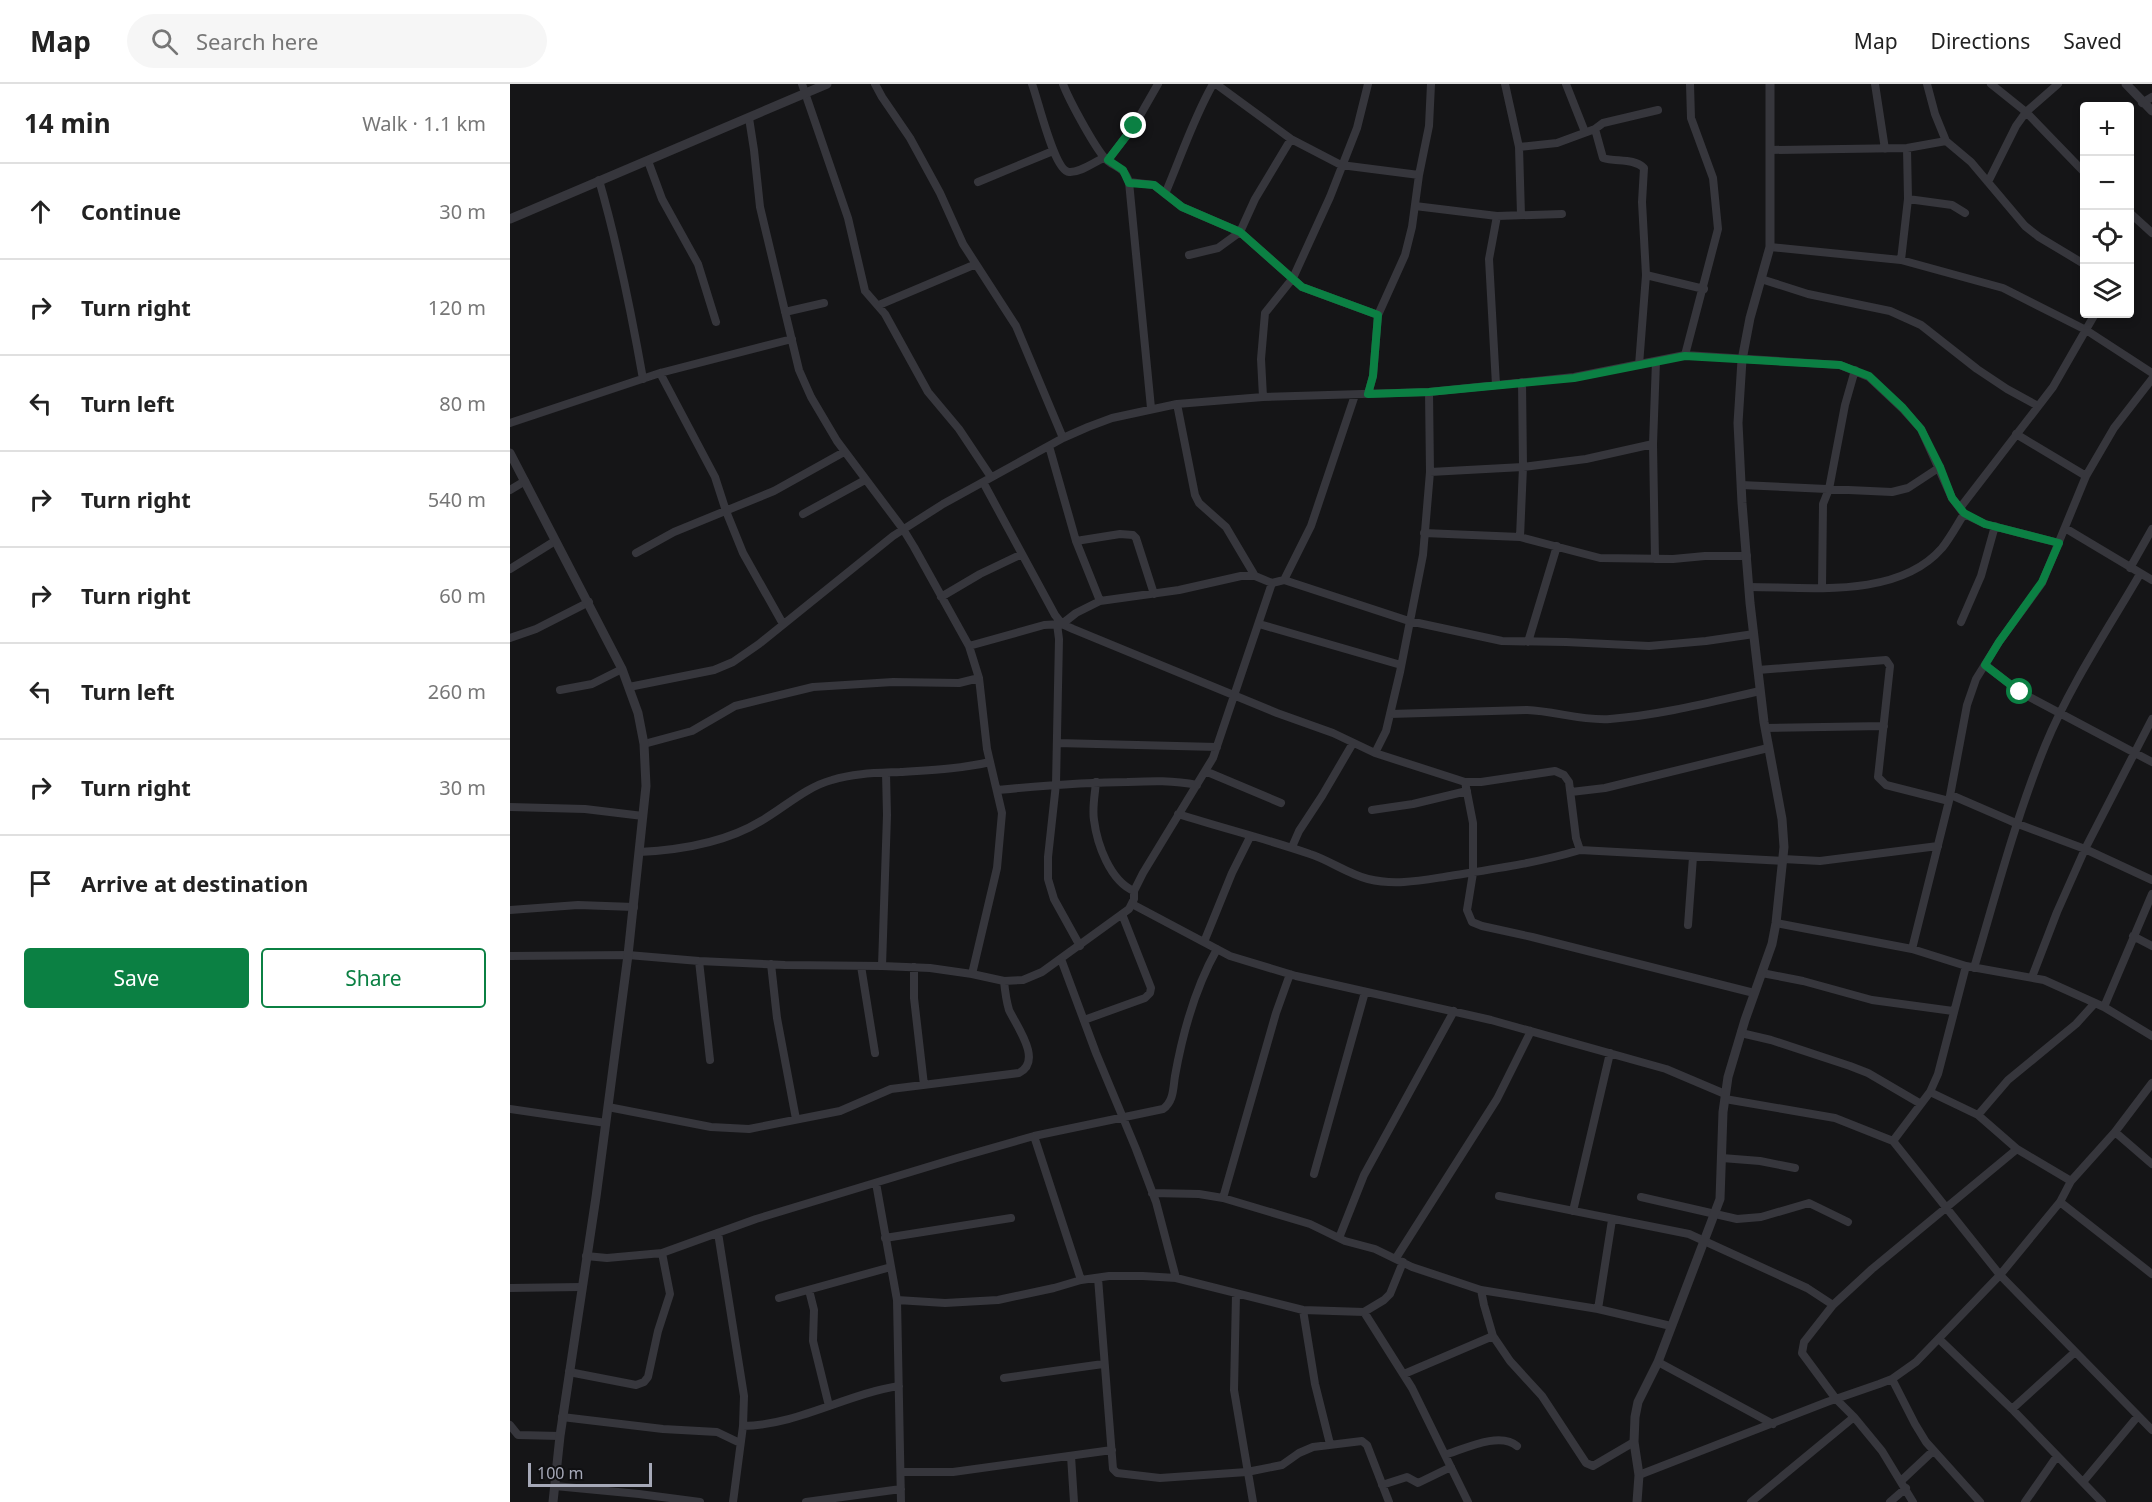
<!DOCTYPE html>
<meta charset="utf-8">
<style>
:root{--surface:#fff;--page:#f6f6f6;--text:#222;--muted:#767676;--line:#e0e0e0;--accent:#0b8043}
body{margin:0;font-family:"Noto Sans",sans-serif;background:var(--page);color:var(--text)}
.controls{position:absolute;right:18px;top:18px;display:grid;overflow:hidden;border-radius:6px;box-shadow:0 3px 9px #0003}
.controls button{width:54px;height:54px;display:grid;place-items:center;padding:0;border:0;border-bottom:2px solid var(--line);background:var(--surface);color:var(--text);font:30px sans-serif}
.scale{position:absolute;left:18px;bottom:15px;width:124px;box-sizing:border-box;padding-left:6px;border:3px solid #a6a9b8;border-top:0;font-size:16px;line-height:21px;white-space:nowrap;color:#a6a9b8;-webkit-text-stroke:4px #101012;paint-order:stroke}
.stop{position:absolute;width:18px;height:18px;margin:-14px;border:4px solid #0b8043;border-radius:50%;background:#fff}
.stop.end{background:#0b8043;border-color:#fff;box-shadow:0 2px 6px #0008}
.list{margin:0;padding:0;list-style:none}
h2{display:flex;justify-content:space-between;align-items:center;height:78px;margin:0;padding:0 24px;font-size:26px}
h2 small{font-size:20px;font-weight:400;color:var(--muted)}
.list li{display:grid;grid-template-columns:39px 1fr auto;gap:18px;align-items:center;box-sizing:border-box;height:96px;padding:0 24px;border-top:2px solid var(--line)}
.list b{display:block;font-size:22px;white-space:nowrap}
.list em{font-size:20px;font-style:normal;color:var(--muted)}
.actions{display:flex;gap:12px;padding:18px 24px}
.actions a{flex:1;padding:14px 0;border:2px solid var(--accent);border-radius:6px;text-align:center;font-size:21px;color:var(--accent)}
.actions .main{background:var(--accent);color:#fff}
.icon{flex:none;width:33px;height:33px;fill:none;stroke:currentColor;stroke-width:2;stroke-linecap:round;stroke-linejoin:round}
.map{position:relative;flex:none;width:1642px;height:1418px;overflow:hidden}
header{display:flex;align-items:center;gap:36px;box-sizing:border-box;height:84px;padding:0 30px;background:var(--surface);border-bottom:2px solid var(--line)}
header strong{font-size:28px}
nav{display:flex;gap:33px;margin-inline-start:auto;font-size:21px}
.search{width:420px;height:54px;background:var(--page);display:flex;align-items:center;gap:15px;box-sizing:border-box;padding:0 21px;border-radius:33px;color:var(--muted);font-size:22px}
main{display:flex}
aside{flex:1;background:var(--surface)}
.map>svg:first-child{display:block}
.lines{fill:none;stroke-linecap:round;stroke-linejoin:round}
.minor{stroke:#36363c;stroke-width:8}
.tertiary{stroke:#36363c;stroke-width:9}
.route{stroke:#0b8043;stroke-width:8}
</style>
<header>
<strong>Map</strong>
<div class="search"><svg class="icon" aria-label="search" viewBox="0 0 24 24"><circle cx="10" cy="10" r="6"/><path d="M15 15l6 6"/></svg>Search here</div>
<nav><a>Map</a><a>Directions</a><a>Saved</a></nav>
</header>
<main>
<aside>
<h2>14 min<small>Walk · 1.1 km</small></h2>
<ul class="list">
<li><svg class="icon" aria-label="ahead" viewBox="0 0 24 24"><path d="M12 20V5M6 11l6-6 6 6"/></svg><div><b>Continue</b></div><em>30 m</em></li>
<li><svg class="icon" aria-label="right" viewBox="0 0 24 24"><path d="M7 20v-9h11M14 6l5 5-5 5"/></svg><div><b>Turn right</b></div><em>120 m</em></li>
<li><svg class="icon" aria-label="left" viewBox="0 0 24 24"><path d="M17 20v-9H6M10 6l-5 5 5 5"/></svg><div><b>Turn left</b></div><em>80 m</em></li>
<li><svg class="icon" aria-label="right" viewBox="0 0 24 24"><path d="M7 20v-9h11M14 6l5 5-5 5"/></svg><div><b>Turn right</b></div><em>540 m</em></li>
<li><svg class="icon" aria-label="right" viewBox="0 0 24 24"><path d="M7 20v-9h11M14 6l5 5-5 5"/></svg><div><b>Turn right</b></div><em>60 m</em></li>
<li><svg class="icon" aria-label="left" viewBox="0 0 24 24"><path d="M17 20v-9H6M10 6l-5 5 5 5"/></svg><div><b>Turn left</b></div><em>260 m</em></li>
<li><svg class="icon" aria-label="right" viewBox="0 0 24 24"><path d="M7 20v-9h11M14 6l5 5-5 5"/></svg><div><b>Turn right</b></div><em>30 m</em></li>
<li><svg class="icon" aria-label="arrive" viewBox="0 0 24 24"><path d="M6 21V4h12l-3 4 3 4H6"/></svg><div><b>Arrive at destination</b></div></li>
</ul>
<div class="actions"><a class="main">Save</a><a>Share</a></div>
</aside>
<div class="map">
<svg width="1642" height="1418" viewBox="0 0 1642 1418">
<rect width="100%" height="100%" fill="#151517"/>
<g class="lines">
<path class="minor" d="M292 0 338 134 355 207 375 230 418 308 449 345 481 393
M365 0 372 13 400 54 430 109 453 160 506 242 553 354
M522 0C528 15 544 87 559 88 570 89 584 78 594 74
M553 0C559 16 582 58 593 72 602 84 614 81 619 98L641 324
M706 0 781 55 831 81 909 91
M995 0 1009 63 1011 131
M1056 0 1075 48
M1365 0 1375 65
M1417 0 1425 30 1436 57 1461 78 1515 142 1529 153 1574 180
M1481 0 1516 28 1574 88
M1632 19 1642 13
M239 34 244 66 250 123 289 286 301 313 327 357 393 445 404 463 459 562 469 594 477 665 492 729 487 784 462 890
M1085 45 1093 74C1106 78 1124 74 1134 84L1132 118 1136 191 1129 281
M1009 63 1047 59 1085 45 1093 39 1148 26
M1260 66 1397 64 1436 57
M598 76 624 42 648 0
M138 77 152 115 188 180 206 238
M89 96C108 162 121 227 133 295
M468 98 543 67
M619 98 644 101 672 123 730 148 792 203 868 231
M1478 98 1506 42 1516 28 1548 0
M655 110C671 73 683 35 703 0
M1398 115 1442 121 1455 129
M905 122 987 132 1052 130
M1620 129 1642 149
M1260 163 1391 176 1493 204 1576 246 1642 289
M679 171 708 164 730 148 745 115 781 55
M1391 176 1398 115 1397 64
M1136 191 1194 205
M1251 195 1298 210 1380 227 1411 241 1467 285 1497 305 1528 322
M369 221 466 180
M275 228 314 219
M1175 271 1208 145 1203 94 1181 34 1180 0
M150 289 205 393 216 427 233 469 273 540
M986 301 979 175 987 132
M858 310 863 292 868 231 895 171 902 143 909 91 919 42 921 0
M753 313 751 275 755 229 783 194 820 113 847 44 858 0
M667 320 685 411 689 419 716 443 745 492
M0 339 150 289 282 255
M1506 350 1576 392
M539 362 566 457 590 517
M920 388 1013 383 1076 375 1143 360
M473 398 545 531 552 540 563 545 767 629 823 649 865 669 955 698H971L1045 687 1054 691 1059 698 1066 754 1070 766 1273 777
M1231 401 1382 408 1398 404 1430 383
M0 406 15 397
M1450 424 1543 303 1585 230
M293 430 355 396
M1555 444 1642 496
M914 449 1010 453 1090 474 1163 475 1195 472H1237
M1010 453 1013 383 1012 298
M566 457 610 450 623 451 626 454 644 510
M126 469 164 448 264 407 334 368
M1145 475 1143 360 1146 277
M1620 484 1642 445
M0 485 45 457
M774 496 899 537 992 557 1056 558 1139 562 1196 557 1244 550
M1239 503C1299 503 1388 515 1432 464 1440 454 1447 441 1454 430
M1312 503 1313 420 1319 405 1335 321 1345 286
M431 513 470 490 512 470
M1451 538 1471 492 1485 442
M547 540 549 555 546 700 538 773V795L544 815 570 862
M749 540 891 581
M0 554 26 545 79 518
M1018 558 1047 462
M459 562 534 541 552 540 566 529 590 517 669 506 731 492H745L762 499
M1475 581 1510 608 1642 678
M1248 586 1376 576 1380 582 1368 693 1376 701 1439 717
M119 603 204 586 223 578 249 560 383 452 433 420 553 354 578 343 602 334 667 320 753 313 919 308 1064 293 1175 271 1330 281 1359 293 1393 325 1411 345 1442 414 1454 430 1475 440 1549 459
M50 606 82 600 112 585
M880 630 1017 626C1045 627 1072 637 1100 635 1151 631 1201 618 1250 607
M1255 644 1374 642
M547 659 707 663
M134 660 182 647 225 622 303 603 383 598 449 599 469 594
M865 669 876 647 890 588 913 471 920 388 919 308
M695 687 771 719
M586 698C585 710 582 724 584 736 587 760 600 797 624 807
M955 698 963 739V789L957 826 962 838 972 842 1022 853 1244 909
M487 706C530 702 573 698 617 698 641 697 663 696 687 701
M1061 708 1095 704 1258 664
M1441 711 1508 740 1575 765 1642 796
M0 723 75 725 133 732
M862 726 903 720 957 707
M668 730C712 744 757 755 800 770 819 776 838 790 858 795 886 802 913 796 940 792 984 785 1027 779 1070 766
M782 763 789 747 812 712 843 659
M129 768C171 766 215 759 251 737 275 723 296 703 322 696 344 689 367 689 390 688 420 686 450 685 480 678
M1273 775 1310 777 1428 762
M622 820 720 872 786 892 981 936 1156 985 1215 1010
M0 826 68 821 124 823
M1266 839 1402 865 1456 882 1534 896 1594 923 1642 952
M1178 841 1183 773
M1623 852 1642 862
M694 858 722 789 740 753
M1402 865 1439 717 1457 621 1466 595 1489 558 1532 499 1576 392 1604 344 1642 295
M0 872 118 871 189 877 275 881 372 882 420 884 462 890 494 897 513 896 532 888 619 825 624 815V807L633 789 703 674 762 499 774 496 801 442 845 311
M551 875 586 969 626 1065 646 1118 666 1194
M189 877 200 976
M261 880 267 934 286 1035
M351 882 365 969
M372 882 377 731 376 689
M404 883V914L414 1001
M1464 884C1486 810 1506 733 1535 662 1559 603 1598 545 1630 490
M1252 889 1293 897 1362 916 1443 927
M1522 893 1547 828 1575 765 1642 635
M1594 923 1642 810
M574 936 635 914 640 909 641 904 612 830
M1231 949 1261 956 1340 982 1358 989 1411 1020
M1420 1008 1468 1031 1507 1065 1561 1097
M1215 1015 1325 1034 1383 1057 1490 1191 1642 1346
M98 1023 201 1043 239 1045 330 1027 381 1005 509 989C533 977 507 943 499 926 496 916 495 907 494 897
M0 1025 96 1039
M1468 1031 1498 996 1566 940 1585 919
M1605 1048 1642 1080
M524 1052 571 1196
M1383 1057 1420 1008 1428 990 1456 882
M1212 1074 1250 1077 1285 1084
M804 1090 855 908
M366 1099 387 1216 391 1418
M642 1109 689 1110 713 1114 800 1140 835 1157 865 1165 902 1183 971 1206 1088 1225 1161 1242
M989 1112 1179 1150 1297 1204 1323 1221
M1131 1113 1227 1135 1251 1133 1299 1119 1338 1138
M713 1114 766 929 780 890
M1550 1118 1642 1190
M1063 1127 1100 969
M208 1149 234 1312 233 1342 223 1418
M375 1154 501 1134
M829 1154 854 1091 944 927
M76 1172 97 1174 152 1169 246 1135 447 1074 524 1052 653 1025C664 1017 663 1004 665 992 673 947 685 904 707 865
M886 1174 987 1015 1021 947
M588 1194 603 1385 607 1389 650 1394 737 1388 772 1381 789 1369 803 1363 852 1357 857 1361 879 1418
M0 1204 71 1203
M299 1206 304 1226 303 1257 319 1322
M971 1206 974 1221 983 1252 1000 1277 1032 1312 1076 1379 1083 1382 1124 1358
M726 1210 724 1306 743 1418
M269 1214 381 1183
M387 1216 435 1219 488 1216 544 1204 571 1196 599 1192H633L666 1194 793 1226 854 1228 874 1216 880 1210 893 1178
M1088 1225 1102 1136
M793 1226 805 1300 820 1360
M854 1228 902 1304 958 1418
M1430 1256 1502 1325 1592 1418
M1148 1278 1263 1340
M59 1288 126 1301 134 1298 138 1293 148 1247 160 1210 152 1169
M894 1290 983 1252
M494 1294 593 1280
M1382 1295 1405 1340 1416 1358 1470 1418
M1502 1325 1565 1268
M52 1333 153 1345 207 1348 230 1359
M0 1341 8 1351 50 1352
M233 1342C288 1341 336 1310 389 1302
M935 1371C954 1365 990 1347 1007 1362
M561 1372 564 1418
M392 1388H443L602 1366
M1129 1391 1317 1318 1369 1300 1382 1295 1406 1278 1490 1191 1550 1118 1561 1097 1605 1048 1642 999
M1391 1397 1423 1367
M1573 1398 1628 1332
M872 1401 897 1393 908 1399 941 1383
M45 1402 129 1410 190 1418
M296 1418 391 1405
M1241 1418 1344 1333
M1380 1418 1396 1404
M1403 1418 1372 1367 1344 1333 1326 1315 1292 1269 1294 1258 1323 1221 1362 1185 1507 1065
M1515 1418 1547 1372"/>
<path class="tertiary" d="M1616 0 1642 27
M0 135 317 0
M0 369 112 585 128 629 134 660 136 702 118 871 86 1113 50 1352 43 1418
M1127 1418 1129 1391 1124 1358 1125 1333 1128 1318 1148 1278 1210 1115 1213 1028 1218 993 1235 936 1262 860 1266 839 1274 763 1272 735 1254 638 1240 519 1232 419 1228 339 1232 276 1240 234 1260 163V0"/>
</g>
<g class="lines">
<path class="route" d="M624 42 598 76 613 86 619 99 644 101 672 123 730 148 792 203 868 231 863 292 858 310 919 308 1064 294 1175 272 1330 281 1359 292 1393 324 1411 345 1430 383 1442 414 1454 429 1475 440 1549 459 1532 498 1489 558 1475 581 1510 608"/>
</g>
</svg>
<div class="controls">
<button>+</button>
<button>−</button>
<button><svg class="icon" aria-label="locate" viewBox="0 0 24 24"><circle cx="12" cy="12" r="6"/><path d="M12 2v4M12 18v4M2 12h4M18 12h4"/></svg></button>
<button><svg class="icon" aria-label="layers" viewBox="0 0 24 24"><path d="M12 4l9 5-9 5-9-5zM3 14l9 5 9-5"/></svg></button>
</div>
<div class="scale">100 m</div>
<div class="stop" style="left:1510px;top:608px"></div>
<div class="stop end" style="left:624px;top:42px"></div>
</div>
</main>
